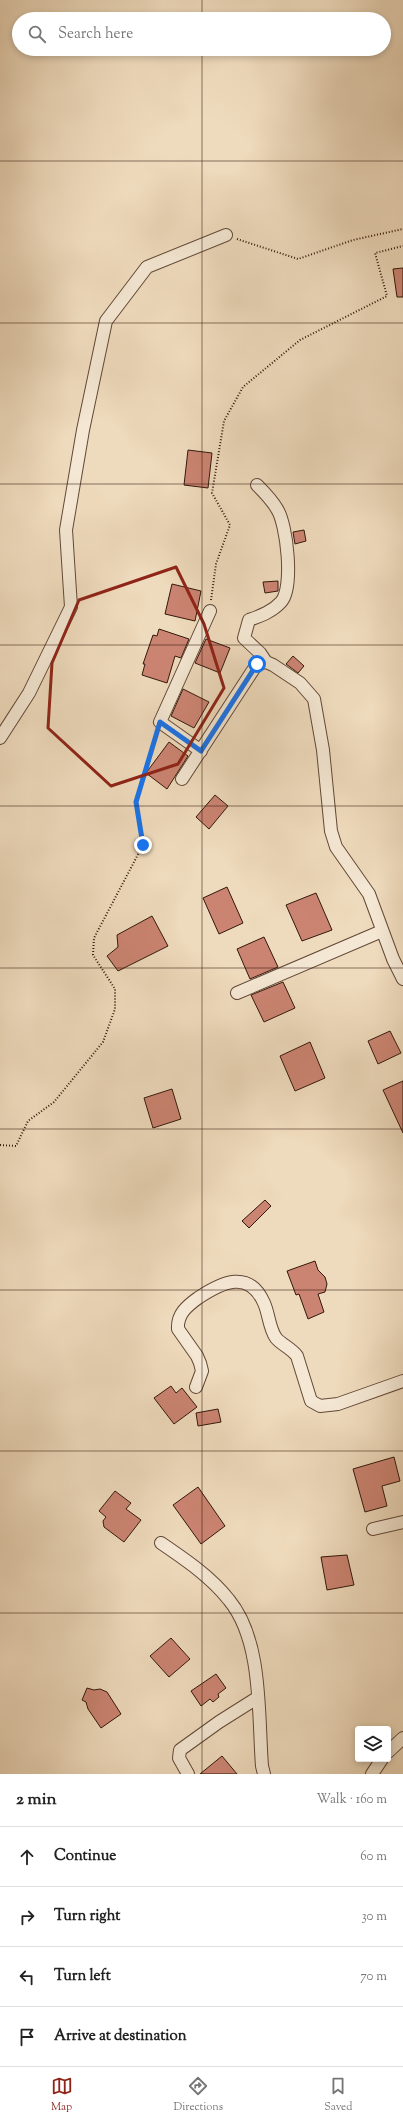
<!DOCTYPE html>
<meta charset="utf-8">
<style>
:root{--surface:#fff;--page:#f6f6f6;--text:#222;--muted:#767676;--line:#e0e0e0;--accent:#8f2418}
body{margin:0;font-family:"Sorts Mill Goudy",serif;background:var(--page);color:var(--text)}
.controls{position:absolute;right:12px;bottom:12px;display:grid;overflow:hidden;border-radius:4px;box-shadow:0 2px 6px #0003}
.controls button{width:36px;height:36px;display:grid;place-items:center;padding:0;border:0;border-bottom:1px solid var(--line);background:var(--surface);color:var(--text);font:20px sans-serif}
.stop{position:absolute;width:12px;height:12px;margin:-9px;border:3px solid #1a73e8;border-radius:50%;background:#fff}
.stop.end{background:#1a73e8;border-color:#fff;box-shadow:0 1px 4px #0008}
.list{margin:0;padding:0;list-style:none}
h2{display:flex;justify-content:space-between;align-items:center;height:52px;margin:0;padding:0 16px;font-size:17px}
h2 small{font-size:13px;font-weight:400;color:var(--muted)}
.list li{display:grid;grid-template-columns:26px 1fr auto;gap:12px;align-items:center;box-sizing:border-box;height:60px;padding:0 16px;border-top:1px solid var(--line)}
.list b{display:block;font-size:15px;white-space:nowrap}
.list em{font-size:13px;font-style:normal;color:var(--muted)}
.icon{flex:none;width:22px;height:22px;fill:none;stroke:currentColor;stroke-width:2;stroke-linecap:round;stroke-linejoin:round}
.map{position:relative;flex:none;width:403px;height:1774px;overflow:hidden}
.search{position:absolute;background:var(--surface);box-shadow:0 2px 6px #0003;left:12px;right:12px;top:12px;height:44px;display:flex;align-items:center;gap:10px;box-sizing:border-box;padding:0 14px;border-radius:22px;color:var(--muted);font-size:15px}
.sheet{height:292px;background:var(--surface)}
nav{display:flex;justify-content:space-around;align-items:center;box-sizing:border-box;height:56px;border-top:1px solid var(--line);background:var(--surface);font-size:11px;color:var(--muted)}
nav a{display:grid;justify-items:center;gap:2px}
nav .on{color:var(--accent)}
.map>svg:first-child{display:block}
.building{fill:#cb8472;stroke:#33180b}
.lines{fill:none;stroke-linecap:round;stroke-linejoin:round}
.minor-casing{stroke:#624837;stroke-width:14}
.path{stroke:#33180b;stroke-width:2;stroke-dasharray:1 2;stroke-linecap:butt}
.minor{stroke:#f4e7d3;stroke-width:12}
.route{stroke:#1a73e8;stroke-width:5}
.marked{fill:none;stroke:#8f2418;stroke-width:3;stroke-linejoin:round}
.grid{fill:none;stroke:#33180b;stroke-width:1;stroke-opacity:0.55}
</style>
<div class="map">
<svg width="403" height="1774" viewBox="0 0 403 1774">
<rect width="100%" height="100%" fill="#eedabc"/>
<filter id="stains"><feTurbulence type="fractalNoise" baseFrequency=".005" numOctaves="4"/><feColorMatrix values="0 0 0 0 .2 0 0 0 0 .09 0 0 0 0 .02 0 0 0 .5 -.17"/></filter>
<radialGradient id="worn" r=".72"><stop offset=".6" stop-color="#630" stop-opacity="0"/><stop offset="1" stop-color="#630" stop-opacity=".3"/></radialGradient>
<path class="building" d="M403 268V297H397L393 269Z
M188 450 212 453 208 488 184 485Z
M304 530 306 541 295 544 293 532Z
M278 581V591L265 593 263 582Z
M172 584 201 591 195 621 165 614Z
M159 629 189 639 181 658 175 656 167 683 142 675 145 664H143L153 635 157 636Z
M206 639 230 648 220 673 195 663Z
M293 656 304 666 298 673 286 664Z
M183 689 209 702 194 728 171 716Z
M169 742 188 756 167 789 146 773Z
M215 795 228 806 209 829 196 817Z
M227 887 243 923 219 934 203 898Z
M316 893 332 930 302 941 286 905Z
M152 916 168 946 118 971 107 956 118 947 117 935Z
M264 937 278 967 250 979 237 949Z
M283 982 295 1008 264 1022 251 995Z
M390 1031 401 1053 378 1064 368 1041Z
M310 1042 325 1078 295 1091 280 1056Z
M403 1081V1133L383 1090Z
M172 1089 181 1119 153 1128 144 1098Z
M265 1200 271 1206 249 1228 242 1221Z
M315 1261 318 1270 325 1277 327 1284 325 1292 318 1294 324 1312 308 1319 299 1294 296 1295 287 1271Z
M171 1386 176 1393 182 1388 197 1407 174 1424 154 1398Z
M218 1409 221 1422 198 1426 196 1413Z
M394 1457 400 1481 382 1486 387 1506 365 1512 353 1469Z
M198 1487 225 1526 201 1544 173 1505Z
M115 1491 131 1503 126 1509 141 1520 124 1542 104 1527 103 1521 106 1517 99 1511Z
M347 1555 354 1585 327 1590 321 1557Z
M171 1638 190 1659 169 1677 150 1656Z
M216 1674 226 1688 218 1694 219 1697 213 1702 210 1699 201 1706 191 1691Z
M87 1688 94 1690 100 1689 107 1692 121 1714 101 1728 88 1709 86 1702 82 1700Z
M222 1756 237 1774H200Z"/>
<g class="lines">
<g class="minor-casing">
<path id="minor" d="M257 485C264 492 272 500 277 509 287 524 294 588 281 602 272 612 260 616 249 620L244 638 260 653 266 662
M0 738 29 693 71 607 66 530 83 430 106 321 147 267 226 235
M201 751 160 722 210 611
M182 779 257 664 266 662 273 665 300 683 314 699 323 750 331 831 336 847 369 894 393 959 403 979
M237 993 382 931
M196 1387 202 1371 200 1363 197 1356 178 1329C177 1314 187 1306 198 1298 222 1282 249 1269 264 1303 269 1314 269 1328 276 1338 282 1345 291 1348 297 1356L311 1401 320 1406 338 1404 403 1381
M373 1529 403 1522
M161 1543C186 1560 211 1577 229 1600 263 1641 258 1716 262 1766L264 1774
M388 1752 403 1738
M188 1774 179 1758 180 1750 219 1722 257 1698
M372 1774 382 1759"/>
</g>
<path class="path" d="M237 239 298 259 353 240 403 229
M211 600 216 564 230 525 212 493 224 421 243 387 300 340 387 296 375 253 403 246
M0 1145 16 1146 28 1121 54 1102 103 1042 115 1009V989L93 955 94 938 143 845 136 802 156 735"/>
<use href="#minor" class="minor"/>
</g>
<g class="lines">
<path class="route" d="M143 845 136 802 160 722 201 751 257 664"/>
</g>
<path class="marked" d="M176 567 204 624 224 688 178 764 111 786 48 728 52 663 79 600Z"/>
<path class="grid" d="M202 0V19M202 49V1774M0 161H403M0 323H403M0 484H403M0 645H403M0 806H403M0 968H403M0 1129H403M0 1290H403M0 1451H403M0 1613H403"/>
<rect width="100%" height="100%" filter="url(#stains)"/>
<rect width="100%" height="100%" fill="url(#worn)"/>
</svg>
<div class="controls">
<button><svg class="icon" aria-label="layers" viewBox="0 0 24 24"><path d="M12 4l9 5-9 5-9-5zM3 14l9 5 9-5"/></svg></button>
</div>
<div class="stop" style="left:257px;top:664px"></div>
<div class="stop end" style="left:143px;top:845px"></div>
<div class="search"><svg class="icon" aria-label="search" viewBox="0 0 24 24"><circle cx="10" cy="10" r="6"/><path d="M15 15l6 6"/></svg>Search here</div>
</div>
<section class="sheet">
<h2>2 min<small>Walk · 160 m</small></h2>
<ul class="list">
<li><svg class="icon" aria-label="ahead" viewBox="0 0 24 24"><path d="M12 20V5M6 11l6-6 6 6"/></svg><div><b>Continue</b></div><em>60 m</em></li>
<li><svg class="icon" aria-label="right" viewBox="0 0 24 24"><path d="M7 20v-9h11M14 6l5 5-5 5"/></svg><div><b>Turn right</b></div><em>30 m</em></li>
<li><svg class="icon" aria-label="left" viewBox="0 0 24 24"><path d="M17 20v-9H6M10 6l-5 5 5 5"/></svg><div><b>Turn left</b></div><em>70 m</em></li>
<li><svg class="icon" aria-label="arrive" viewBox="0 0 24 24"><path d="M6 21V4h12l-3 4 3 4H6"/></svg><div><b>Arrive at destination</b></div></li>
</ul>
</section>
<nav>
<a class="on"><svg class="icon" aria-label="map" viewBox="0 0 24 24"><path d="M3 6l6-2 6 2 6-2v14l-6 2-6-2-6 2zM9 4v14M15 6v14"/></svg>Map</a>
<a><svg class="icon" aria-label="directions" viewBox="0 0 24 24"><path d="M12 3l9 9-9 9-9-9zM9 14v-3h6M13 9l2 2-2 2"/></svg>Directions</a>
<a><svg class="icon" aria-label="saved" viewBox="0 0 24 24"><path d="M7 4h10v16l-5-4-5 4z"/></svg>Saved</a>
</nav>
